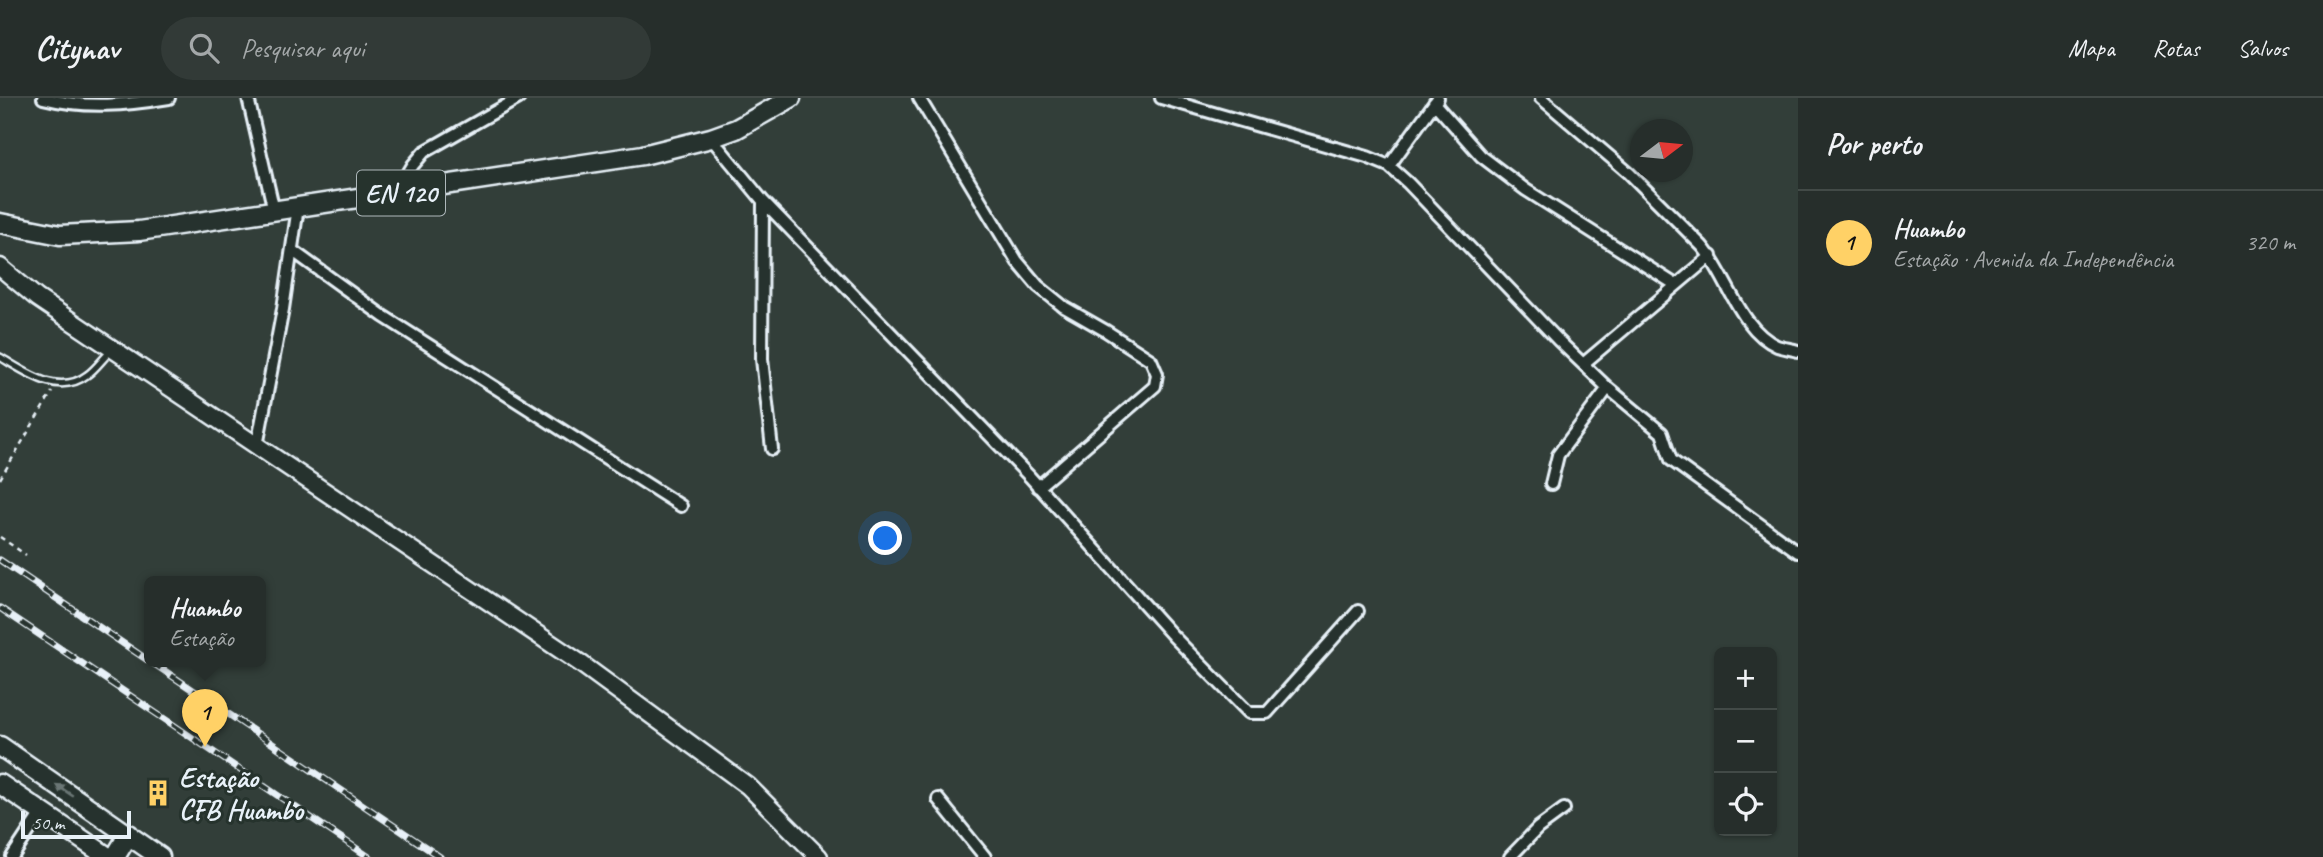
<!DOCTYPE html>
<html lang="pt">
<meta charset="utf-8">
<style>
:root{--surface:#262e2b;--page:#323a37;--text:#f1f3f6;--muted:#a4a8a9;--line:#424a47;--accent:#ffd166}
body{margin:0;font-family:Caveat,sans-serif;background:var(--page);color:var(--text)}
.controls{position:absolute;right:21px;bottom:21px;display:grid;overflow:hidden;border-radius:10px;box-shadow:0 2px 5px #0004}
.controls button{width:63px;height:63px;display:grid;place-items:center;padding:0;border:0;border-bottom:2px solid var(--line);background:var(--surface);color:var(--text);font:35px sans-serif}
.compass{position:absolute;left:1630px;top:21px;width:63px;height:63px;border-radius:50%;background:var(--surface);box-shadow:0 2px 5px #0004;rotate:74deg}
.scale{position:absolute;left:21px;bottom:18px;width:110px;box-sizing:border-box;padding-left:7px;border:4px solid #e8f1f8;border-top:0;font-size:19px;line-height:24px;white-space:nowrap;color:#e8f1f8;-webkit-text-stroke:5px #26332d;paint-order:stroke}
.you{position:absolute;left:886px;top:441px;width:24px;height:24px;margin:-18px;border:5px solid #fff;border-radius:50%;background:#1a73e8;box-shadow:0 0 0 10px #1a73e833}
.badge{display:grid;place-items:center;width:46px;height:46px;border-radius:50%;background:var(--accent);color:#111;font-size:23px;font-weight:700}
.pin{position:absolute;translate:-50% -58px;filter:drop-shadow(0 2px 4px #0008)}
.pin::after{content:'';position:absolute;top:37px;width:24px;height:21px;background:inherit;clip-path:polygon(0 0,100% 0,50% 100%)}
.popup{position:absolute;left:144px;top:478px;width:122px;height:91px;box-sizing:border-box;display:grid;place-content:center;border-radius:10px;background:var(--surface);filter:drop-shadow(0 2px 5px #0005);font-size:23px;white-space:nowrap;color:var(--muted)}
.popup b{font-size:26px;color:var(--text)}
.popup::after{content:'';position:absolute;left:50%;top:100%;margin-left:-14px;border:14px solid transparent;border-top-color:var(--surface)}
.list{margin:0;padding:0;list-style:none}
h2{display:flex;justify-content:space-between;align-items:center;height:91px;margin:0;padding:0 28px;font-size:30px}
h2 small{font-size:23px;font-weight:400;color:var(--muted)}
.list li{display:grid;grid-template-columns:46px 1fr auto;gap:21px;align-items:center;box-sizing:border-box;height:105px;padding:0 28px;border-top:2px solid var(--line)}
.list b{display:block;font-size:26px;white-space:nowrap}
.list p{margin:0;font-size:23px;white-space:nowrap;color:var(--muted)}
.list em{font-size:23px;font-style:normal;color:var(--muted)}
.icon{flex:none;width:38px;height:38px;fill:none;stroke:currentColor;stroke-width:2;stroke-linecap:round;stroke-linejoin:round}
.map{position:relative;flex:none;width:1798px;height:759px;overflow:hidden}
header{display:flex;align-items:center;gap:42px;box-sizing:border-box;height:98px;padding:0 35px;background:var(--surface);border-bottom:2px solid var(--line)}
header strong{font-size:33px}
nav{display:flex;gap:38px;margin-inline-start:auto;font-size:24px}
.search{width:490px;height:63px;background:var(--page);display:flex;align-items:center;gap:18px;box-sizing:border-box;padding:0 24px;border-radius:38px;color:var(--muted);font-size:26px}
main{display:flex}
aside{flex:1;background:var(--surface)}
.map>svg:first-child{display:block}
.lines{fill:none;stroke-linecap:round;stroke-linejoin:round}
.lane-casing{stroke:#e8f1f8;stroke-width:10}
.street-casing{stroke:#e8f1f8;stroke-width:16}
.secondary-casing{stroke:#e8f1f8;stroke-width:21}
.primary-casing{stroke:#e8f1f8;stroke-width:23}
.path{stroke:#e8f1f8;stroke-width:2.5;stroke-dasharray:5 5;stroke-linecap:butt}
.lane{stroke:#26332d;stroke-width:5}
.street{stroke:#26332d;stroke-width:10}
.secondary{stroke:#26332d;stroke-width:16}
.primary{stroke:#26332d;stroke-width:18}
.rail-casing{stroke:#e8f1f8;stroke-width:7}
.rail{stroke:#26332d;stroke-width:4.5;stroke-dasharray:13;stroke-linecap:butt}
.oneway{fill:#6a7674}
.labels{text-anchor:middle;stroke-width:6;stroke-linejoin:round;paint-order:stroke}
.shield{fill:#26332d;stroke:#aeb8bb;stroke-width:2}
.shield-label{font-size:26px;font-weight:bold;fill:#e8f1f8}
.poi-label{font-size:28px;font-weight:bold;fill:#e8f1f8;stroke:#26332d;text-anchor:start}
</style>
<header>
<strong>Citynav</strong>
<div class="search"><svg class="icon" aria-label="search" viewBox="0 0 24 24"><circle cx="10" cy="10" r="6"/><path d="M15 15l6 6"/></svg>Pesquisar aqui</div>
<nav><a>Mapa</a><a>Rotas</a><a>Salvos</a></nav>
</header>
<main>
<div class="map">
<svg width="1798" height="759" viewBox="0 0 1798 759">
<rect width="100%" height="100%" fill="#323e39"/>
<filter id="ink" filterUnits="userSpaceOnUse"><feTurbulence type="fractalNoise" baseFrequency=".0143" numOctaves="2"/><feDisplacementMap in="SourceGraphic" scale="14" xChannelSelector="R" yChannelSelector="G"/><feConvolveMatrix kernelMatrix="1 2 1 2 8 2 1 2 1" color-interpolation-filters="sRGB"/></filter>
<g filter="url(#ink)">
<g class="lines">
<g class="lane-casing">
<path id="lane" d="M0 259C26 274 58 299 87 277 96 271 103 260 111 253"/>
</g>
<g class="street-casing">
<path id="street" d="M43 0C86 11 127 7 169 0
M248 0 274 113
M919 0 1017 163 1038 188 1064 209 1106 233 1151 262 1157 276 1155 288 1038 389
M1161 0 1367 59 1389 68 1408 85 1559 243 1608 290 1662 335 1671 362 1798 454
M1541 0 1629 75 1702 148C1727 177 1740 232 1777 248 1783 250 1791 251 1798 253
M1434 5 1481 58 1526 92 1676 187
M711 40 763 103 1030 379 1173 538 1249 615H1267L1358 513
M1389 68 1438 0
M397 94 413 67 424 54 519 0
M763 103 762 261 772 351
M293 153 383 218 681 408
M1583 266 1711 158
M257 348 283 211 298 109
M1551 386 1558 357 1608 290
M938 701 985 759
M12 759 41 715
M1510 759 1538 730 1564 711"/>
</g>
<g class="secondary-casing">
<path id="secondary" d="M0 169 37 200 580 565 748 688 819 759"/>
</g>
<g class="primary-casing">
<path id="primary" d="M0 125 60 137 139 133 643 57 711 40 736 31 791 0
M0 648 160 759
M0 686 108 759
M115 759 129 736"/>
</g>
<path class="path" d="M0 381 52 294
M0 439 26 457"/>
<use href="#lane" class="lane"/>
<use href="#street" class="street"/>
<use href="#secondary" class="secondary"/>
<use href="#primary" class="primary"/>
<g class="rail-casing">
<path id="rail" d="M0 462 149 563
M0 510 369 759
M150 563 440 759"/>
</g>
<use href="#rail" class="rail"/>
</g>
<defs><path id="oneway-solid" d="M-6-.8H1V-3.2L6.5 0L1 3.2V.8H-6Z" transform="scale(1.75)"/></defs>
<use class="oneway" href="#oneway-solid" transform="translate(64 692) rotate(-146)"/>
</g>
<defs>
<g id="building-bare" transform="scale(2.1)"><path d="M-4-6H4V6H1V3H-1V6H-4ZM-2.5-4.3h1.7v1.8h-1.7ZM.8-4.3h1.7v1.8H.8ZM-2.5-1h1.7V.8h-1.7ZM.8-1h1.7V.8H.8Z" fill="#ffd166" stroke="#26332d" stroke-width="2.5" paint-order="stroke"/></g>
</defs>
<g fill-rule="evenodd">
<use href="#building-bare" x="158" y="695"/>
</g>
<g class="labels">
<rect class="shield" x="357" y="72.5" width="88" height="45" rx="5"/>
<g class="shield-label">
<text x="401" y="104">EN 120</text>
</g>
<g class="poi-label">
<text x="179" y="689">Estação<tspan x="179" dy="32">CFB Huambo</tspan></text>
</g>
</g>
</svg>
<div class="controls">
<button>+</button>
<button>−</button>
<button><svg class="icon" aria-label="locate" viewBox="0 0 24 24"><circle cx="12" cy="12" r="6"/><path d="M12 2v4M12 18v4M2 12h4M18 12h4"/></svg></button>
</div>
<svg class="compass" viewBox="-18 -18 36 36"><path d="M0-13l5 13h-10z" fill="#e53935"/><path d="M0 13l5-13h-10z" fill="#a4a8a9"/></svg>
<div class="scale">50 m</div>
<div class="you"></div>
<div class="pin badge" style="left:205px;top:649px">1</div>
<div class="popup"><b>Huambo</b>Estação</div>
</div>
<aside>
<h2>Por perto<small></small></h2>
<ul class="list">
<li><span class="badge">1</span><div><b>Huambo</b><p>Estação · Avenida da Independência</p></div><em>320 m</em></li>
</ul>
</aside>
</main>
